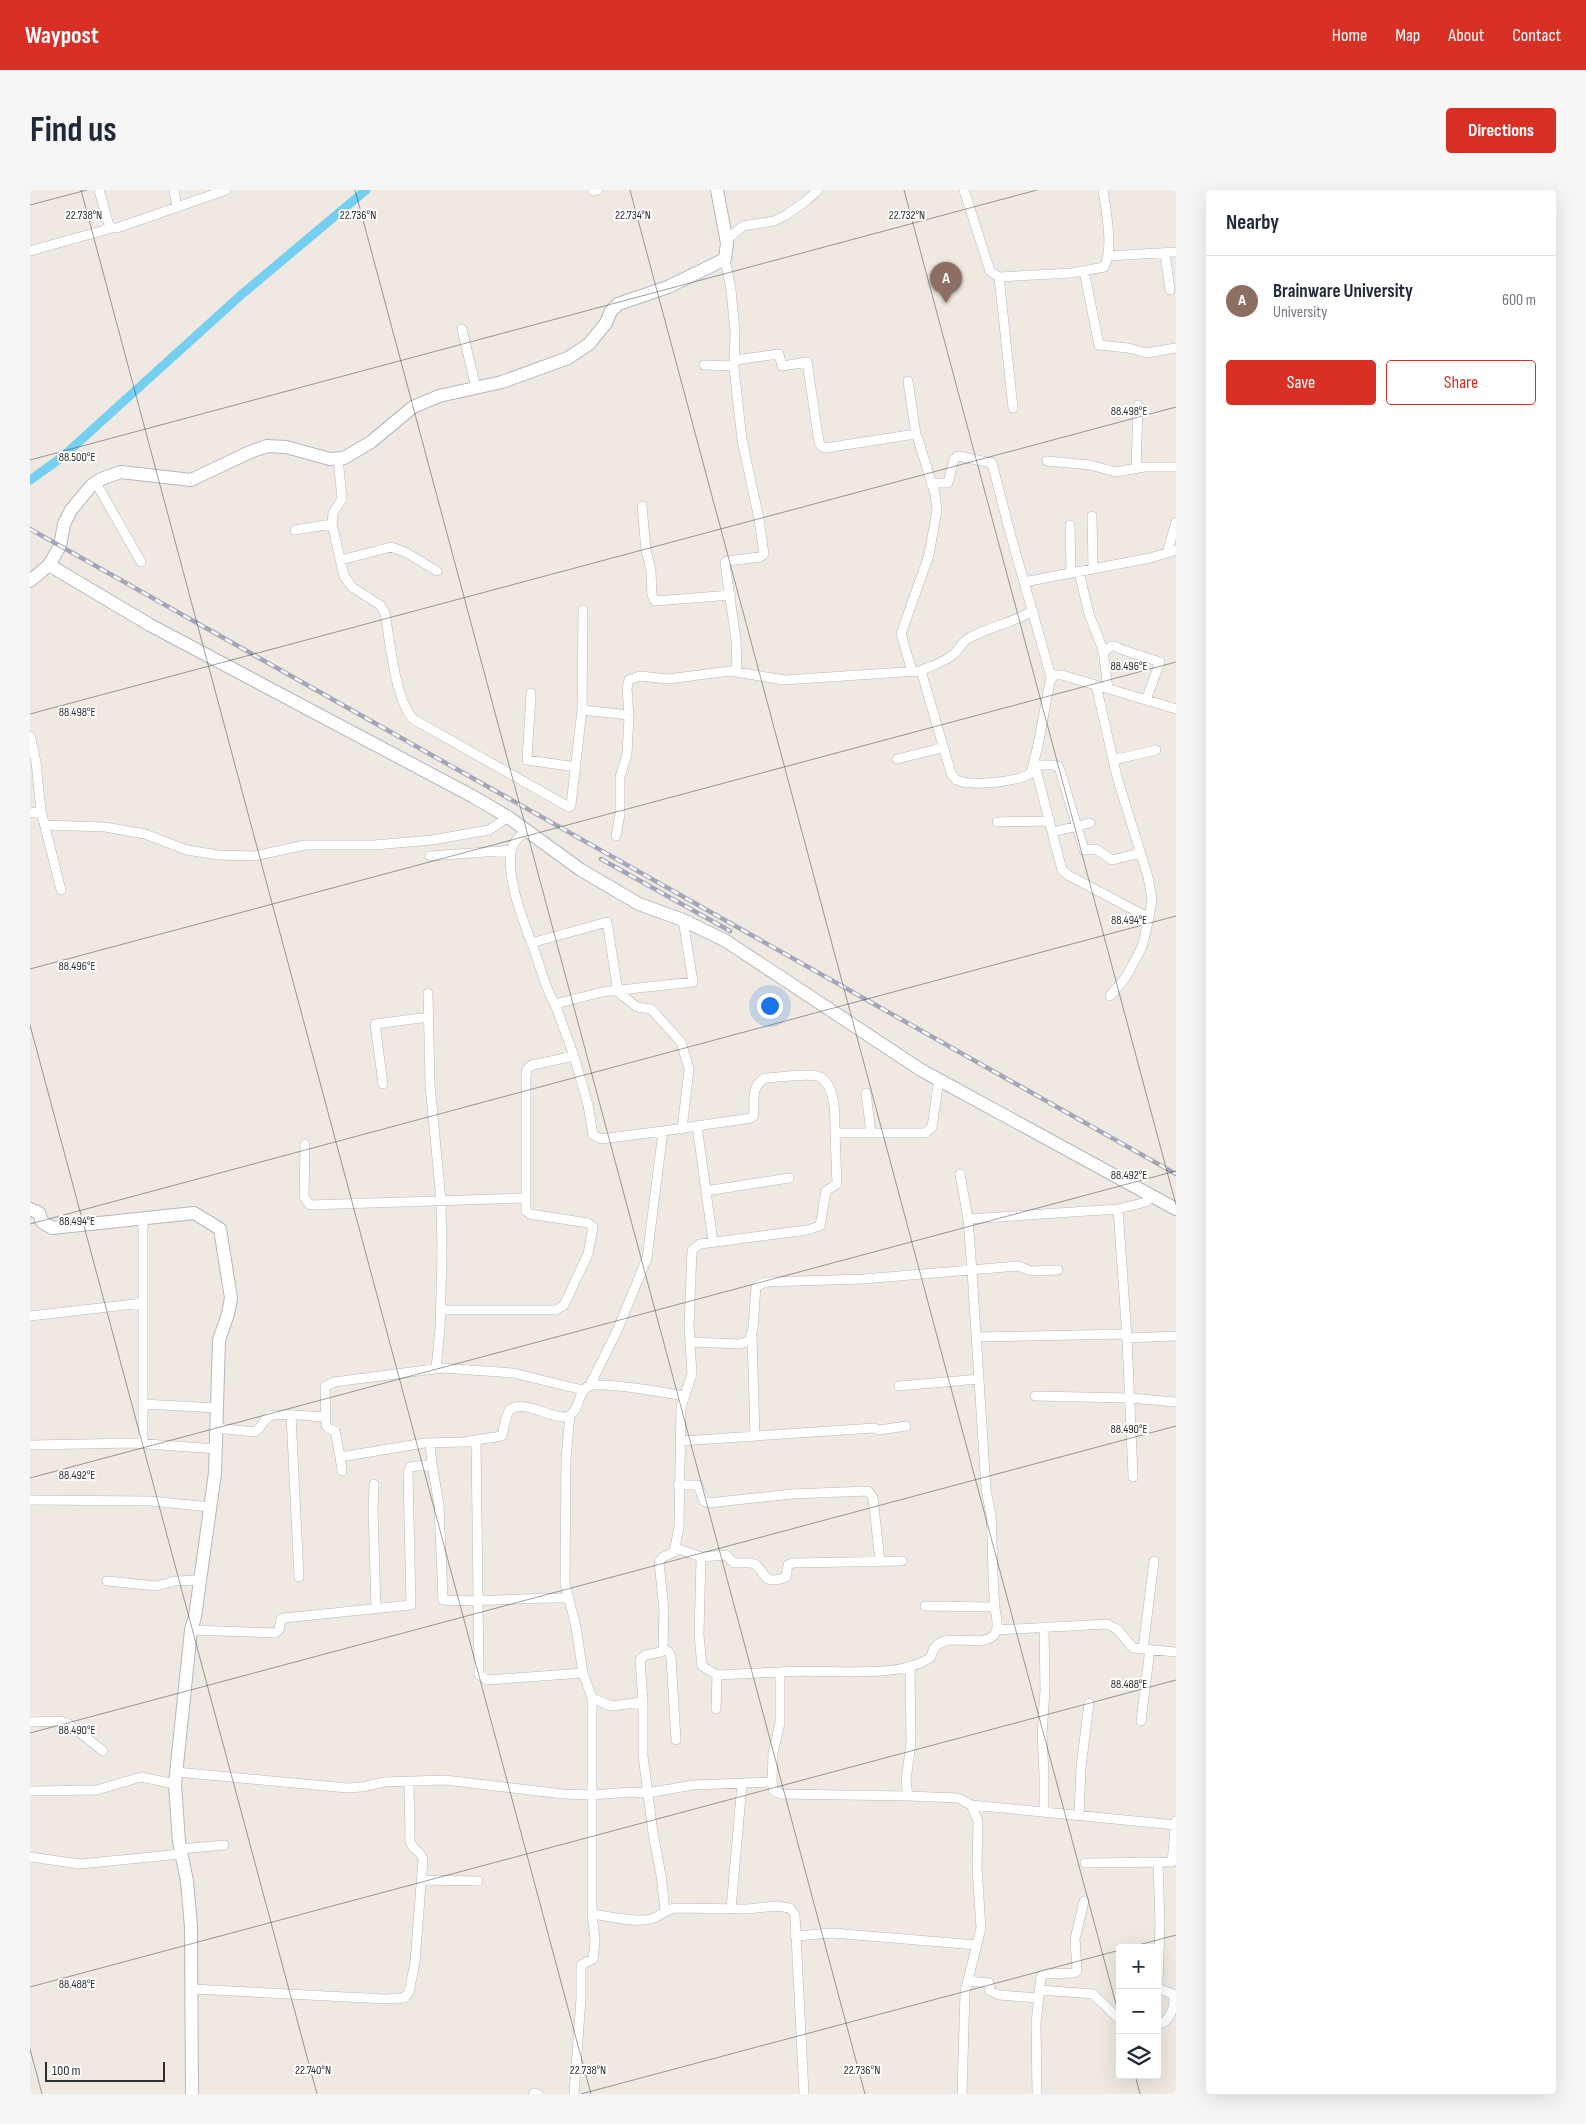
<!DOCTYPE html>
<meta charset="utf-8">
<style>
:root{--surface:#fff;--page:#f6f6f7;--text:#1f2937;--muted:#747a83;--line:#e0e1e3;--accent:#d93025}
body{margin:0;font-family:"Sofia Sans Condensed",sans-serif;background:var(--page);color:var(--text)}
.controls{position:absolute;right:15px;bottom:15px;display:grid;overflow:hidden;border-radius:5px;box-shadow:0 5px 20px #0002}
.controls button{width:45px;height:45px;display:grid;place-items:center;padding:0;border:0;border-bottom:1px solid var(--line);background:var(--surface);color:var(--text);font:25px sans-serif}
.scale{position:absolute;left:15px;bottom:12px;width:120px;box-sizing:border-box;padding-left:5px;border:2px solid #2e2e2e;border-top:0;font-size:14px;line-height:18px;white-space:nowrap;color:#2e2e2e;-webkit-text-stroke:4px #fff;paint-order:stroke}
.you{position:absolute;left:739px;top:815px;width:18px;height:18px;margin:-12px;border:4px solid #fff;border-radius:50%;background:#1a73e8;box-shadow:0 0 0 8px #1a73e833}
.badge{display:grid;place-items:center;width:32px;height:32px;border-radius:50%;background:var(--accent);color:#fff;font-size:16px;font-weight:700}
.pin{position:absolute;translate:-50% -41px;filter:drop-shadow(0 1px 2px #0008)}
.pin::after{content:'';position:absolute;top:26px;width:18px;height:15px;background:inherit;clip-path:polygon(0 0,100% 0,50% 100%)}
.list{margin:0;padding:0;list-style:none}
h2{display:flex;justify-content:space-between;align-items:center;height:65px;margin:0;padding:0 20px;font-size:21px}
h2 small{font-size:16px;font-weight:400;color:var(--muted)}
.list li{display:grid;grid-template-columns:32px 1fr auto;gap:15px;align-items:center;box-sizing:border-box;height:90px;padding:0 20px;border-top:1px solid var(--line)}
.list b{display:block;font-size:19px;white-space:nowrap}
.list p{margin:0;font-size:16px;white-space:nowrap;color:var(--muted)}
.list em{font-size:16px;font-style:normal;color:var(--muted)}
.actions{display:flex;gap:10px;padding:15px 20px}
.actions a{flex:1;padding:11px 0;border:1px solid var(--accent);border-radius:5px;text-align:center;font-size:18px;color:var(--accent)}
.actions .main{background:var(--accent);color:#fff}
.icon{flex:none;width:28px;height:28px;fill:none;stroke:currentColor;stroke-width:2;stroke-linecap:round;stroke-linejoin:round}
.map{position:relative;flex:none;width:1146px;height:1904px;overflow:hidden;border-radius:5px}
header{display:flex;align-items:center;gap:30px;box-sizing:border-box;height:70px;padding:0 25px;background:var(--accent);color:#fff}
header strong{font-size:24px}
nav{display:flex;gap:28px;margin-inline-start:auto;font-size:18px}
.intro{display:flex;align-items:center;justify-content:space-between;box-sizing:border-box;height:120px;padding:0 30px}
h1{margin:0;font-size:35px}
.button{padding:12px 22px;border-radius:5px;background:var(--accent);color:#fff;font-size:18px;font-weight:700}
main{display:flex;gap:30px;padding:0 30px}
aside{flex:1;background:var(--surface);border-radius:5px;box-shadow:0 5px 20px #0002}
.map>svg:first-child{display:block}
.lines{fill:none;stroke-linecap:round;stroke-linejoin:round}
.canal{stroke:#75cff0;stroke-width:9}
.street-casing{stroke:#b4b7c1;stroke-width:10}
.secondary-casing{stroke:#b4b7c1;stroke-width:14}
.street{stroke:#fff;stroke-width:9}
.secondary{stroke:#fff;stroke-width:12}
.rail-casing{stroke:#a3a6b8;stroke-width:4.5}
.rail{stroke:#fff;stroke-width:2.5;stroke-dasharray:8;stroke-linecap:butt}
.ticks{fill:none;stroke:#2e2e2e;stroke-width:1;stroke-opacity:0.45}
.ticks-label{font-size:12px;text-anchor:middle;fill:#2e2e2e;stroke:#fff;stroke-width:4;stroke-linejoin:round;paint-order:stroke}
</style>
<header>
<strong>Waypost</strong>
<nav><a>Home</a><a>Map</a><a>About</a><a>Contact</a></nav>
</header>
<div class="intro"><h1>Find us</h1><a class="button">Directions</a></div>
<main>
<div class="map">
<svg width="1146" height="1904" viewBox="0 0 1146 1904">
<rect width="100%" height="100%" fill="#efe9e1"/>
<g class="lines">
<path class="canal" d="M0 290 31 268 211 105 336 0"/>
<g class="street-casing">
<path id="street" d="M69 0 79 35 82 38H87L196 0
M144 0 147 17
M934 0 960 81 969 87 1042 83 1074 77C1084 59 1076 21 1073 0
M563 1 568 0
M696 50 713 36 744 31 756 25 776 11 788 0
M0 61 82 38
M1135 63 1140 100
M1078 66 1146 62
M695 69 701 100 705 141 704 178 712 250 729 329 734 364 730 367 697 371 695 373 706 450 707 481
M1054 81 1069 155 1098 158 1117 163 1146 158
M969 87 983 218
M432 139 446 198
M704 170 749 164 752 176 777 172 789 252 791 256 795 258 879 245H886L888 249 905 304 907 320 899 365 871 444 882 481
M674 175 704 176
M878 191 886 245
M308 268 312 309 303 323 302 334 314 386 322 397 350 415 355 423C360 451 365 509 383 529L539 617 541 615 552 520 599 525
M1017 271 1060 275 1086 282 1114 277H1146
M1106 278 1108 215
M66 293 111 372
M901 293H918L924 269 928 266 962 273 979 339 1021 487
M612 316 616 360 621 380 622 405 625 411 701 405
M1062 326 1063 379
M1040 335 1041 383
M265 340 302 334
M1137 363 1146 332
M311 370 361 357 375 362 407 381
M1049 382 1059 424 1073 460 1078 499
M994 392 1120 368 1146 360
M1073 463C1080 457 1082 453 1090 459L1130 472 1116 510
M889 481C900 476 914 473 924 464 930 459 931 452 939 448 960 437 983 432 1003 421
M1066 495 1087 587 1118 687 1122 709 1119 728 1112 757 1096 787 1080 806
M501 503 497 570 546 577
M552 520 553 420
M0 546 6 572 11 621
M867 569 912 558
M1083 570 1126 560
M1004 572 1032 680 1038 685 1119 728
M1005 575H1023L1029 577 1054 660 1066 659 1082 670 1110 663
M0 623 11 621 31 700
M967 632 1020 631
M15 635 75 637 115 644 157 660 188 665 224 666 275 655H344L402 650 459 640 478 627
M496 640C491 646 484 650 482 658 474 690 498 741 508 771 513 786 516 800 525 814
M1023 642 1060 633
M586 646 590 624V587L597 564 599 527 597 498 599 490 610 486 638 489 700 481 754 490 889 481 892 484 921 583C923 587 925 590 929 591 944 596 988 592 1001 583L1008 555 1020 491 1024 485H1032L1146 519
M400 666 482 660
M501 753 577 732 588 802 607 817 621 819 651 852 659 879 652 939
M398 803 400 895 411 1010 412 1066 410 1139 406 1178
M353 894 345 834 399 827
M836 903 841 943
M667 936 683 1052
M633 941 571 949 563 945 558 915 544 866 525 814 572 802 663 792 653 730
M275 954 274 1007 280 1015 495 1008
M676 1001 759 988
M1088 1019 1097 1148 1103 1287
M113 1028V1253
M938 1029 1088 1019 1116 1012 1122 1006
M411 1120H526L534 1115 558 1064 563 1037 558 1033 500 1024 496 1021V886L497 879 502 875 544 866
M0 1126 113 1113
M722 1146 725 1245
M946 1147 1097 1144
M1097 1148 1146 1146
M661 1152 710 1154 719 1151 723 1138 726 1097 735 1092 833 1089 988 1076 1001 1081 1028 1080
M560 1195 587 1141 617 1068 633 941 721 928 724 925C724 910 721 896 735 888 747 888 780 882 790 887 806 896 805 927 805 943
M869 1196 949 1189
M1005 1206 1099 1208 1146 1212
M113 1214 187 1218
M261 1225 269 1387
M540 1225 536 1269 535 1393 546 1437 553 1483 562 1508 581 1516 613 1512
M186 1238 224 1242C232 1239 233 1229 240 1226 249 1222 285 1227 296 1227
M446 1250 449 1485 458 1490 553 1483
M651 1251 844 1238 849 1240 876 1236
M400 1253 402 1274 409 1315 413 1410C455 1413 497 1407 539 1408
M1 1255 104 1253 186 1259
M310 1267 305 1241 298 1238 296 1235 295 1197 304 1192 412 1178 483 1183 553 1200
M312 1281 310 1267 394 1253 433 1252 472 1246C474 1239 475 1227 479 1221 490 1208 521 1228 534 1227 551 1226 546 1201 559 1196 572 1191 637 1203 655 1206
M344 1294 343 1319 346 1418
M648 1295H668L674 1311 678 1313 762 1304 838 1301 843 1308 850 1371
M0 1310 121 1311 180 1317
M646 1358 671 1367 696 1365 704 1373C710 1373 718 1372 724 1374 736 1379 730 1397 756 1387L758 1375 763 1373 872 1371
M671 1367 669 1445 672 1476 687 1485 750 1482
M77 1391 126 1396 145 1391 170 1390
M895 1416 965 1417
M161 1440 245 1443 249 1440 251 1429 254 1428 381 1415 378 1284 380 1277 402 1274
M967 1440 1077 1434 1087 1439 1103 1458 1146 1462
M633 1459 639 1462 641 1468 646 1550
M1113 1459 1124 1371
M880 1476 881 1552 876 1591 878 1606 928 1608 941 1615 948 1631 947 1678 951 1738 935 1802 932 1904
M562 1508V1724
M686 1519 687 1485
M1111 1531 1120 1459
M0 1532 31 1531 39 1534 73 1561
M146 1582 317 1598 332 1597 354 1592 415 1590 533 1604 561 1605 601 1602 617 1603 663 1595 742 1592 743 1563 750 1533V1482C790 1478 869 1491 901 1467 907 1435 949 1461 964 1445 970 1438 966 1426 965 1418 962 1388 963 1356 961 1326 960 1317 957 1308 956 1299L942 1081 938 1029 930 984
M742 1592 744 1601 751 1604 878 1606
M0 1601 67 1600 111 1587 145 1594
M941 1615 1146 1635
M1014 1622V1585L1012 1544 1015 1500 1014 1437
M1049 1625 1051 1577 1059 1513
M150 1659 194 1655
M0 1667 50 1674 151 1664
M1055 1673 1142 1672 1146 1631
M391 1690 448 1691
M701 1719 712 1594
M635 1720 631 1685 623 1643 613 1566V1512L610 1470 615 1465 631 1462 633 1459 634 1420 629 1372 633 1367 644 1362 649 1337 651 1217 662 1184 659 1136 662 1060 670 1054 777 1040 790 1036 796 1001 807 994 805 943H895L902 937 909 889
M765 1746 802 1743 947 1755
M938 1791 959 1793 960 1801 969 1805 1008 1808
M162 1799 355 1809 374 1808 379 1802 385 1772 393 1669C391 1661 382 1660 380 1651L379 1592
M1009 1800 1063 1804 1090 1830
M1127 1834C1140 1834 1146 1815 1143 1804L1129 1799 1128 1795 1130 1732 1128 1673
M504 1903 508 1904
M544 1904 551 1809V1775L563 1769 565 1750 562 1724C578 1726 606 1733 621 1729 631 1726 634 1720 645 1718L718 1719 746 1716 760 1718 765 1725 774 1904
M1007 1904 1006 1833 1011 1786 1014 1784 1044 1783 1047 1781 1045 1749 1054 1711"/>
</g>
<g class="secondary-casing">
<path id="secondary" d="M19 375 120 435 442 606 478 627 551 680 609 714 653 730 696 751 891 880 1146 1019
M0 391 19 375 30 356 34 334 41 320 61 296 71 289 91 282 161 290 220 262 237 256 256 257 300 269 314 268 341 252 383 217 409 206 472 192 538 168 559 154 576 133 581 121 588 114 638 97 695 69 697 53 687 0
M0 1019 9 1023 12 1032 22 1038 164 1023 190 1039 201 1108 198 1124 189 1150 185 1283 165 1427 161 1440 145 1594 149 1652 157 1691 161 1737 162 1904"/>
</g>
<use href="#street" class="street"/>
<use href="#secondary" class="secondary"/>
<g class="rail-casing">
<path id="rail" d="M0 339 1146 984
M571 669 700 741"/>
</g>
<use href="#rail" class="rail"/>
</g>
<path class="ticks" d="M51 0 561 1904M325 0 835 1904M600 0 1090 1829M874 0 1146 1015M0 15 57 0M0 270 1007 0M0 524 1146 217M0 779 1146 472M0 835 287 1904M0 1034 1146 726M0 1288 1146 981M0 1543 1146 1236M1097 1758 1146 1745M0 1797 1146 1490M0 1859 12 1904M1105 1885 1110 1904M551 1904 1090 1760"/>
<g class="ticks-label">
<text x="54" y="29">22.738°N</text>
<text x="328" y="29">22.736°N</text>
<text x="603" y="29">22.734°N</text>
<text x="877" y="29">22.732°N</text>
<text x="1099" y="225">88.498°E</text>
<text x="47" y="271">88.500°E</text>
<text x="1099" y="480">88.496°E</text>
<text x="47" y="526">88.498°E</text>
<text x="1099" y="734">88.494°E</text>
<text x="47" y="780">88.496°E</text>
<text x="1099" y="989">88.492°E</text>
<text x="47" y="1035">88.494°E</text>
<text x="1099" y="1243">88.490°E</text>
<text x="47" y="1289">88.492°E</text>
<text x="1099" y="1498">88.488°E</text>
<text x="47" y="1544">88.490°E</text>
<text x="47" y="1798">88.488°E</text>
<text x="283" y="1884">22.740°N</text>
<text x="558" y="1884">22.738°N</text>
<text x="832" y="1884">22.736°N</text>
</g>
</svg>
<div class="controls">
<button>+</button>
<button>−</button>
<button><svg class="icon" aria-label="layers" viewBox="0 0 24 24"><path d="M12 4l9 5-9 5-9-5zM3 14l9 5 9-5"/></svg></button>
</div>
<div class="scale">100 m</div>
<div class="you"></div>
<div class="pin badge" style="left:916px;top:113px;background:#8d6e63">A</div>
</div>
<aside>
<h2>Nearby<small></small></h2>
<ul class="list">
<li><span class="badge" style="background:#8d6e63">A</span><div><b>Brainware University</b><p>University</p></div><em>600 m</em></li>
</ul>
<div class="actions"><a class="main">Save</a><a>Share</a></div>
</aside>
</main>
